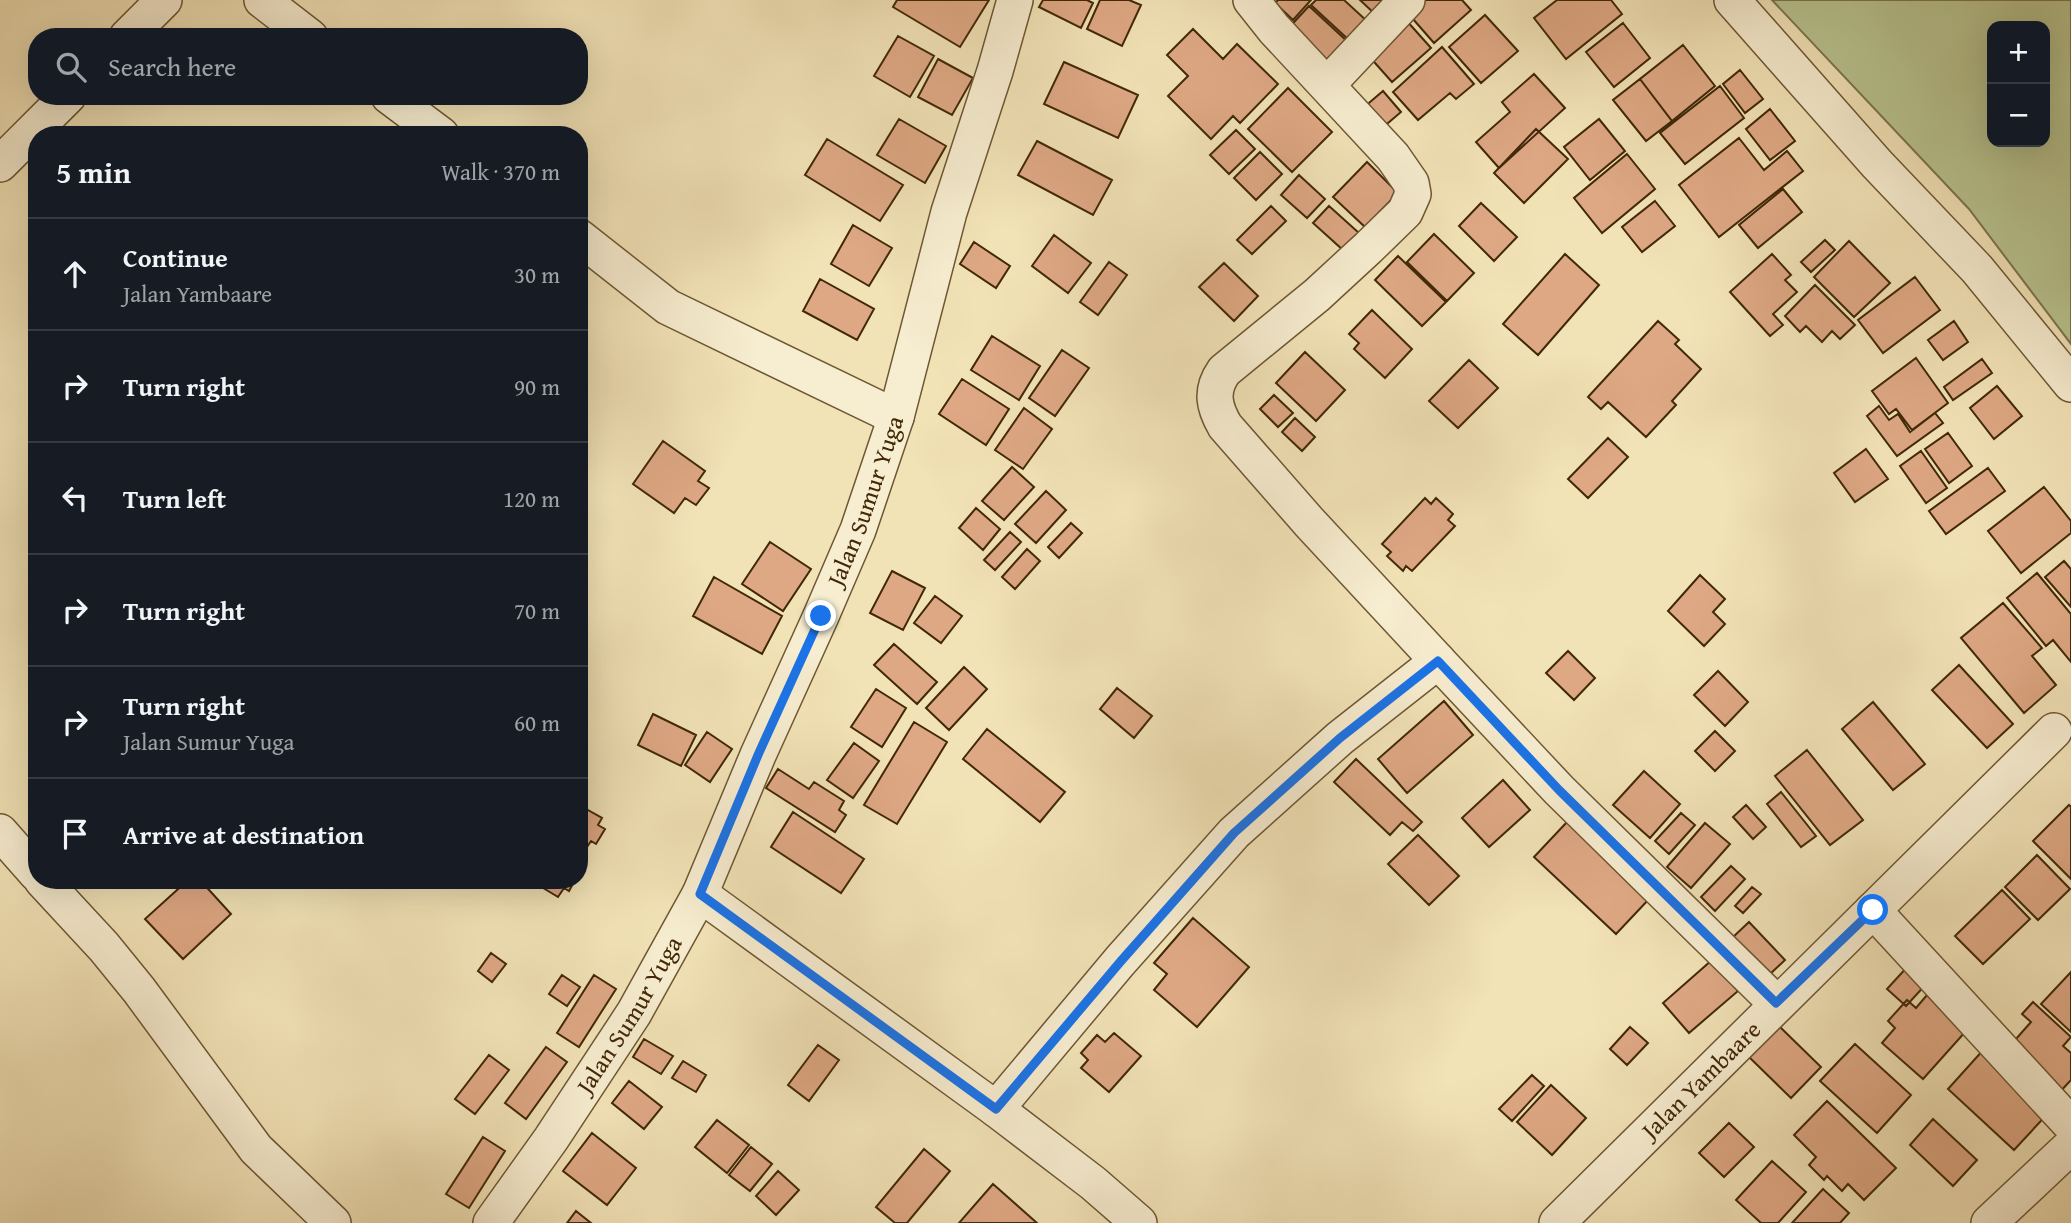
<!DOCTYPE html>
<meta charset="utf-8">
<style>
:root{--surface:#171b24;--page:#20242c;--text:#f1f3f6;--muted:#9ea1a6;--line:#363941}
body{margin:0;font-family:"Gentium Book Plus",serif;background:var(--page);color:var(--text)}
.controls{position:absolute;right:21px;top:21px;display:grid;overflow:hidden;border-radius:14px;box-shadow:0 7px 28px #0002}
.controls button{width:63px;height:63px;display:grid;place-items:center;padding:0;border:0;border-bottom:2px solid var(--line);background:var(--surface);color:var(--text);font:35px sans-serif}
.stop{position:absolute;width:21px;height:21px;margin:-16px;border:5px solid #1a73e8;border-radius:50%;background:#fff}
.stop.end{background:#1a73e8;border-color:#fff;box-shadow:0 2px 7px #0008}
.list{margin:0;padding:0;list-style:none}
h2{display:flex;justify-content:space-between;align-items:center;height:91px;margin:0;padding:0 28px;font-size:30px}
h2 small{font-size:23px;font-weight:400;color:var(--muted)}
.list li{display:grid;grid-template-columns:46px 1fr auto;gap:21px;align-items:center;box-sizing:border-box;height:112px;padding:0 28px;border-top:2px solid var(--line)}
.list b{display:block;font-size:26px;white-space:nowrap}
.list p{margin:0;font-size:23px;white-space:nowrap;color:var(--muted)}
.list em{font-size:23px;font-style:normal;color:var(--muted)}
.icon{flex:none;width:38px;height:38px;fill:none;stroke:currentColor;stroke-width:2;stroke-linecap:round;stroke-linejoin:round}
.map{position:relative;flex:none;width:2071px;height:1223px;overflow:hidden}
.search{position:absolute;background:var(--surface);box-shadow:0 7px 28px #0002;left:28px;top:28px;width:560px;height:77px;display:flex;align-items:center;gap:18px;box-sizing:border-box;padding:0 24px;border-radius:28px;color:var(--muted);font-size:26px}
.panel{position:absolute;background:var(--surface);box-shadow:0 7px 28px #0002;left:28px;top:126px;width:560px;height:763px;border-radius:28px}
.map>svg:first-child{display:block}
.green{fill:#b8c490;stroke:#7c764c;stroke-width:2;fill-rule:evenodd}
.building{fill:#dea884;stroke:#412807;stroke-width:2}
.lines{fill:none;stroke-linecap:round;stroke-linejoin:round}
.street-casing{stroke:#6d5733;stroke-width:38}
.street{stroke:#f7edd0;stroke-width:35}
.route{stroke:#1a73e8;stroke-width:9}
.labels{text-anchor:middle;stroke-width:5;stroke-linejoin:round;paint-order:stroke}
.street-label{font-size:24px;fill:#412807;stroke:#f7edd0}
</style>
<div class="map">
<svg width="2071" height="1223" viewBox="0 0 2071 1223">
<rect width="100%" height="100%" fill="#f2e3b7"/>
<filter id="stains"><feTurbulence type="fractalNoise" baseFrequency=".00286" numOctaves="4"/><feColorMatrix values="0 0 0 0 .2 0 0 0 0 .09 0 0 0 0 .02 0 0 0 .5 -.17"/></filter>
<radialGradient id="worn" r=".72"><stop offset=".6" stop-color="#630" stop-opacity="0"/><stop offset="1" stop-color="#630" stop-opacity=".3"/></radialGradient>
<path class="green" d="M1772 0H2071V344L1969 209ZM1992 26H2045V142H1992Z"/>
<path class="building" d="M897 0H989L960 47 893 7Z
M1043 0H1087L1093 3 1081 28 1039 7Z
M1100 0H1129L1141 5 1122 46 1087 29Z
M1278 0H1311L1293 20 1275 3Z
M1316 0H1344L1368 22 1350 41 1311 5Z
M1360 0H1390L1376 15Z
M1419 0H1462L1471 10 1434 43 1406 11Z
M1557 0H1611L1622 14 1566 59 1534 18Z
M1309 6 1349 43 1325 70 1284 33Z
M1485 15 1518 51 1481 83 1449 47Z
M1406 20 1431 48 1392 82 1367 54Z
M1623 23 1650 58 1614 87 1586 52Z
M1193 29 1223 59 1237 44 1278 84 1240 123 1233 116 1211 139 1168 96 1188 76 1167 55Z
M898 36 934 56 910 97 874 76Z
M1683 45 1715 86 1672 121 1640 79Z
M1442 47 1474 84 1456 99 1450 93 1418 120 1393 92Z
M938 59 973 78 952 115 918 97Z
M1064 62 1138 95 1118 138 1044 104Z
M1740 70 1763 99 1745 113 1723 84Z
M1534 74 1565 108 1499 168 1476 142 1510 112 1502 102Z
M1640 79 1672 121 1646 141 1613 100Z
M1720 86 1744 118 1685 164 1660 133Z
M1288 88 1332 132 1292 172 1248 129Z
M1383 91 1401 112 1381 129 1363 108Z
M1770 109 1795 141 1770 160 1746 129Z
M899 119 946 146 925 183 877 155Z
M1599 119 1625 151 1590 180 1564 147Z
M1536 129 1568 159 1524 203 1494 173Z
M1236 130 1255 149 1229 174 1210 155Z
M1739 138 1764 170 1787 151 1803 171 1719 237 1679 185Z
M827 139 903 185 880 221 805 175Z
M1037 141 1112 180 1093 215 1018 175Z
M1260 152 1282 174 1256 200 1234 178Z
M1627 154 1655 189 1602 233 1574 198Z
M1367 162 1398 193 1365 227 1333 197Z
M1299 175 1325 199 1307 218 1281 195Z
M1783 189 1802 212 1758 248 1739 225Z
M1655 201 1675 226 1642 252 1622 227Z
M1481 203 1517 237 1494 261 1459 226Z
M1271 206 1286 221 1252 254 1237 240Z
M1329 206 1359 233 1343 250 1313 223Z
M853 225 892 248 869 286 831 264Z
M1434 234 1474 273 1447 301 1407 262Z
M1054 235 1091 263 1068 293 1032 266Z
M1825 240 1835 250 1811 272 1801 262Z
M1849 241 1890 283 1854 317 1814 277Z
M974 242 1010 266 996 288 960 264Z
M1565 254 1599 285 1538 355 1503 324Z
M1772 254 1791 275 1785 280 1797 292 1773 314 1783 325 1770 336 1730 292Z
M1398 256 1446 302 1422 326 1375 280Z
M1109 262 1127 275 1098 315 1080 302Z
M1224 263 1258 296 1234 321 1199 287Z
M1915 277 1940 310 1883 353 1858 320Z
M820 279 874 309 857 340 803 311Z
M1815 285 1855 325 1840 339 1832 331 1822 342 1806 326 1800 332 1785 316Z
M1372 310 1412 349 1385 378 1354 349 1359 343 1349 334Z
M1658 321 1679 340 1675 344 1701 369 1672 401 1676 405 1646 437 1608 402 1601 409 1588 397Z
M1954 321 1968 342 1943 360 1928 340Z
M992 336 1040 366 1019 400 971 370Z
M1062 350 1089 368 1055 416 1029 398Z
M1305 352 1345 390 1316 421 1276 383Z
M1916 358 1948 403 1912 430 1896 409 1889 414 1872 391Z
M1982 359 1992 373 1953 400 1944 387Z
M1469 360 1498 388 1458 428 1429 401Z
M962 379 1009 409 986 445 939 414Z
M1997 386 2022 416 1994 439 1970 408Z
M1274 395 1293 413 1278 427 1260 409Z
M1879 406 1889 420 1898 414 1910 432 1935 413 1943 423 1897 456 1867 416Z
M1024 408 1052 429 1023 469 995 450Z
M1295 418 1315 437 1302 451 1282 432Z
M1948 433 1972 466 1949 483 1925 449Z
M1608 438 1628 457 1588 498 1568 479Z
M663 441 705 471 698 481 709 488 696 505 685 498 674 513 633 484Z
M1866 449 1888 479 1855 502 1834 473Z
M1921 451 1947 488 1926 503 1900 466Z
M1012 467 1034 487 1004 520 982 501Z
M1988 468 2005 491 1946 534 1929 511Z
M2044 487 2071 521V533L2021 573 1988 531Z
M1046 491 1066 510 1036 543 1015 524Z
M1425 498 1431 504 1436 498 1453 514 1448 520 1455 526 1412 571 1406 566 1403 571 1387 556 1391 552 1382 544Z
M976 508 1000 529 983 550 959 528Z
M1071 523 1082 533 1059 558 1048 547Z
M1010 532 1021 542 995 570 984 560Z
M770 542 811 569 783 611 742 584Z
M1027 549 1040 561 1015 589 1002 577Z
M2064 561 2071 569V607L2045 577Z
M892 571 925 588 903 630 870 613Z
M2037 573 2071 614V662L2053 640 2046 646 2007 598Z
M1700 575 1725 599 1713 612 1725 624 1704 646 1668 611Z
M714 577 782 616 762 654 693 616Z
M935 596 962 616 941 643 914 623Z
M2003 603 2042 648 2032 656 2056 685 2024 713 1961 638Z
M894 644 937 682 917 704 874 665Z
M1568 651 1595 678 1574 700 1546 673Z
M1959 665 2013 724 1987 748 1932 690Z
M964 667 987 689 949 730 926 708Z
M1718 671 1748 702 1725 726 1694 695Z
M1117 688 1152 716 1134 738 1100 709Z
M876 689 906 708 882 747 851 727Z
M1444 701 1473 735 1407 793 1378 759Z
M1873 702 1925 764 1893 790 1842 729Z
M653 714 696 735 681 766 638 745Z
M914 722 947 742 897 824 864 805Z
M987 729 1065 792 1040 822 963 759Z
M1715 731 1735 751 1715 771 1695 751Z
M707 732 732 749 710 782 685 765Z
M854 743 879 761 853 798 827 780Z
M1807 750 1863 820 1830 845 1775 776Z
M1356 759 1422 822 1413 831 1402 822 1390 835 1334 782Z
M778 769 809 789 814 782 844 801 839 810 846 815 835 832 766 788Z
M1644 771 1680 804 1650 838 1613 805Z
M1503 780 1530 810 1489 847 1462 818Z
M1781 792 1816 836 1801 847 1767 804Z
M579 805 602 818 598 825 605 829 596 844 591 841 585 850 579 847Z
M1746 805 1766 827 1753 839 1733 817Z
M2069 805 2071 807V879L2033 841Z
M793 812 864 859 841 893 771 847Z
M1681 813 1695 825 1669 854 1655 841Z
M1567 822 1650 898 1616 934 1534 857Z
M1705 823 1730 844 1691 888 1667 867Z
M1418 835 1459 876 1429 905 1388 864Z
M2037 855 2070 889 2038 920 2005 887Z
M1731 866 1745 879 1715 911 1701 897Z
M188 880H200L231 914 183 959 145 919Z
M530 880H575L569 891 564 888 558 897Z
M1752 887 1761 894 1743 913 1735 906Z
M2002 890 2030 919 1983 964 1955 936Z
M1193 918 1249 967 1197 1027 1154 990 1167 974 1154 963Z
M1749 922 1785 960 1768 976 1732 938Z
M491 953 506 964 492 982 478 971Z
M1712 960 1738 991 1689 1033 1663 1003Z
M1909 965 1928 982 1906 1006 1887 989Z
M2071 972V1032L2041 1004Z
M562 975 580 987 567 1006 549 994Z
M594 975 616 989 579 1047 557 1033Z
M1927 995 1966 1031 1923 1079 1882 1043 1895 1028 1888 1021 1907 1000 1916 1008Z
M2033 1002 2071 1037 2063 1046 2071 1053V1080L2058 1094 2008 1048 2031 1022 2022 1014Z
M1779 1026 1821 1067 1791 1098 1749 1057Z
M1630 1027 1648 1043 1627 1065 1610 1049Z
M1114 1033 1141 1056 1109 1092 1081 1068 1088 1060 1081 1053 1097 1035 1105 1042Z
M644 1039 673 1056 661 1074 633 1057Z
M1855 1044 1911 1095 1877 1133 1820 1081Z
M818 1045 839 1060 809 1101 788 1085Z
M546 1047 567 1062 526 1119 505 1103Z
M1985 1048 2052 1109 2014 1150 1948 1089Z
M489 1055 509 1070 475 1114 455 1099Z
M683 1061 706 1075 696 1092 672 1078Z
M1532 1075 1544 1086 1512 1121 1499 1109Z
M629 1081 662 1107 644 1129 612 1103Z
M1551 1085 1586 1118 1552 1155 1517 1122Z
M1827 1101 1896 1168 1864 1200 1848 1184 1842 1191 1827 1176 1824 1180 1809 1165 1816 1157 1794 1135Z
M1933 1119 1977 1160 1953 1186 1910 1145Z
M717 1120 749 1145 727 1173 695 1147Z
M1729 1123 1754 1147 1724 1177 1699 1153Z
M592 1133 636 1168 607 1205 563 1171Z
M483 1137 505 1151 469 1208 446 1194Z
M751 1147 772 1164 750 1191 729 1175Z
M924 1149 950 1171 907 1223H895L876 1207Z
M1772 1161 1806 1192 1778 1223H1761L1736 1200Z
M778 1171 799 1190 776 1215 756 1196Z
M993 1184 1037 1223H959Z
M1823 1189 1849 1213 1840 1223H1792Z
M576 1211 591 1223H567Z"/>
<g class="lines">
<g class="street-casing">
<g id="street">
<path d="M262 0 310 37"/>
<path d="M1251 0 1274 29 1393 157 1411 183 1413 194 1405 212 1368 248 1317 295 1224 371C1210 391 1214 407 1225 426L1309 522 1438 661"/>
<path d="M1732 0 1877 164 1977 269 2071 384"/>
<path d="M127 37 164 0"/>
<path d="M1327 85 1407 0"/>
<path d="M389 96 441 135"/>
<path d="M0 164 68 96"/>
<path d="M579 237 668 307 896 417"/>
<path d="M0 832 37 874"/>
<path d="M42 880 104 947 139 990 256 1149 333 1223"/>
<path d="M700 894 996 1109 1093 1183 1139 1223"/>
<path d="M1873 910 2071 1125"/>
<path d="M996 1109 1120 961 1234 833 1340 738 1438 661 1559 790 1776 1003"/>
<path id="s1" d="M491 1223 551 1139 634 1013 700 894 758 755 821 616 858 530 896 417 949 212 995 71 1015 0"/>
<path id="s2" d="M1557 1223 2054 731"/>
<path d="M1989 1223 2071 1146"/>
</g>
</g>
<use href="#street" class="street"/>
</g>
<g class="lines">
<path class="route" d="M821 616 758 755 700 894 996 1109 1121 961 1234 833 1340 738 1438 661 1559 790 1776 1003 1873 910"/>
</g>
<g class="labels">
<g class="street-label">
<text dy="8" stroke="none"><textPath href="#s1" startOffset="817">Jalan Sumur Yuga</textPath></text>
<text dy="8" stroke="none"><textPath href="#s1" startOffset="250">Jalan Sumur Yuga</textPath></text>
<text dy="8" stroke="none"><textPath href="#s2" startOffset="203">Jalan Yambaare</textPath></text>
</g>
</g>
<rect width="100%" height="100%" filter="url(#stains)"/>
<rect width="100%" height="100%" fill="url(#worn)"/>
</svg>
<div class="controls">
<button>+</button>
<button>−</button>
</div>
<div class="stop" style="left:1873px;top:910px"></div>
<div class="stop end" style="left:821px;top:616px"></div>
<div class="search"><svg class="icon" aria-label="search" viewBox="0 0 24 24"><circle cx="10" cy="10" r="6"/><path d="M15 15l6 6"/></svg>Search here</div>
<section class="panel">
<h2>5 min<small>Walk · 370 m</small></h2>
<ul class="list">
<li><svg class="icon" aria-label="ahead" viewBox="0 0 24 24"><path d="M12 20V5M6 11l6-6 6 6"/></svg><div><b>Continue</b><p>Jalan Yambaare</p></div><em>30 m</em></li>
<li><svg class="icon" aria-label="right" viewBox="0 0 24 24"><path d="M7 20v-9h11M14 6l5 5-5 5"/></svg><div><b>Turn right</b></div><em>90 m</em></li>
<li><svg class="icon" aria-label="left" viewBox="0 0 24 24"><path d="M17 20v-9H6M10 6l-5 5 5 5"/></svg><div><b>Turn left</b></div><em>120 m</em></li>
<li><svg class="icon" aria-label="right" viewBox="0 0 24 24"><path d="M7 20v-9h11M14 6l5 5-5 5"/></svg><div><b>Turn right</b></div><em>70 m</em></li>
<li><svg class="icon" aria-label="right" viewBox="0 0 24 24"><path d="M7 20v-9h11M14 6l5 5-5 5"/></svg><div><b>Turn right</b><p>Jalan Sumur Yuga</p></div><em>60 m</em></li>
<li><svg class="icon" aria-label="arrive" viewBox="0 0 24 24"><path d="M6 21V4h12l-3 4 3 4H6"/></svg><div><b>Arrive at destination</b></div></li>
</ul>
</section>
</div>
